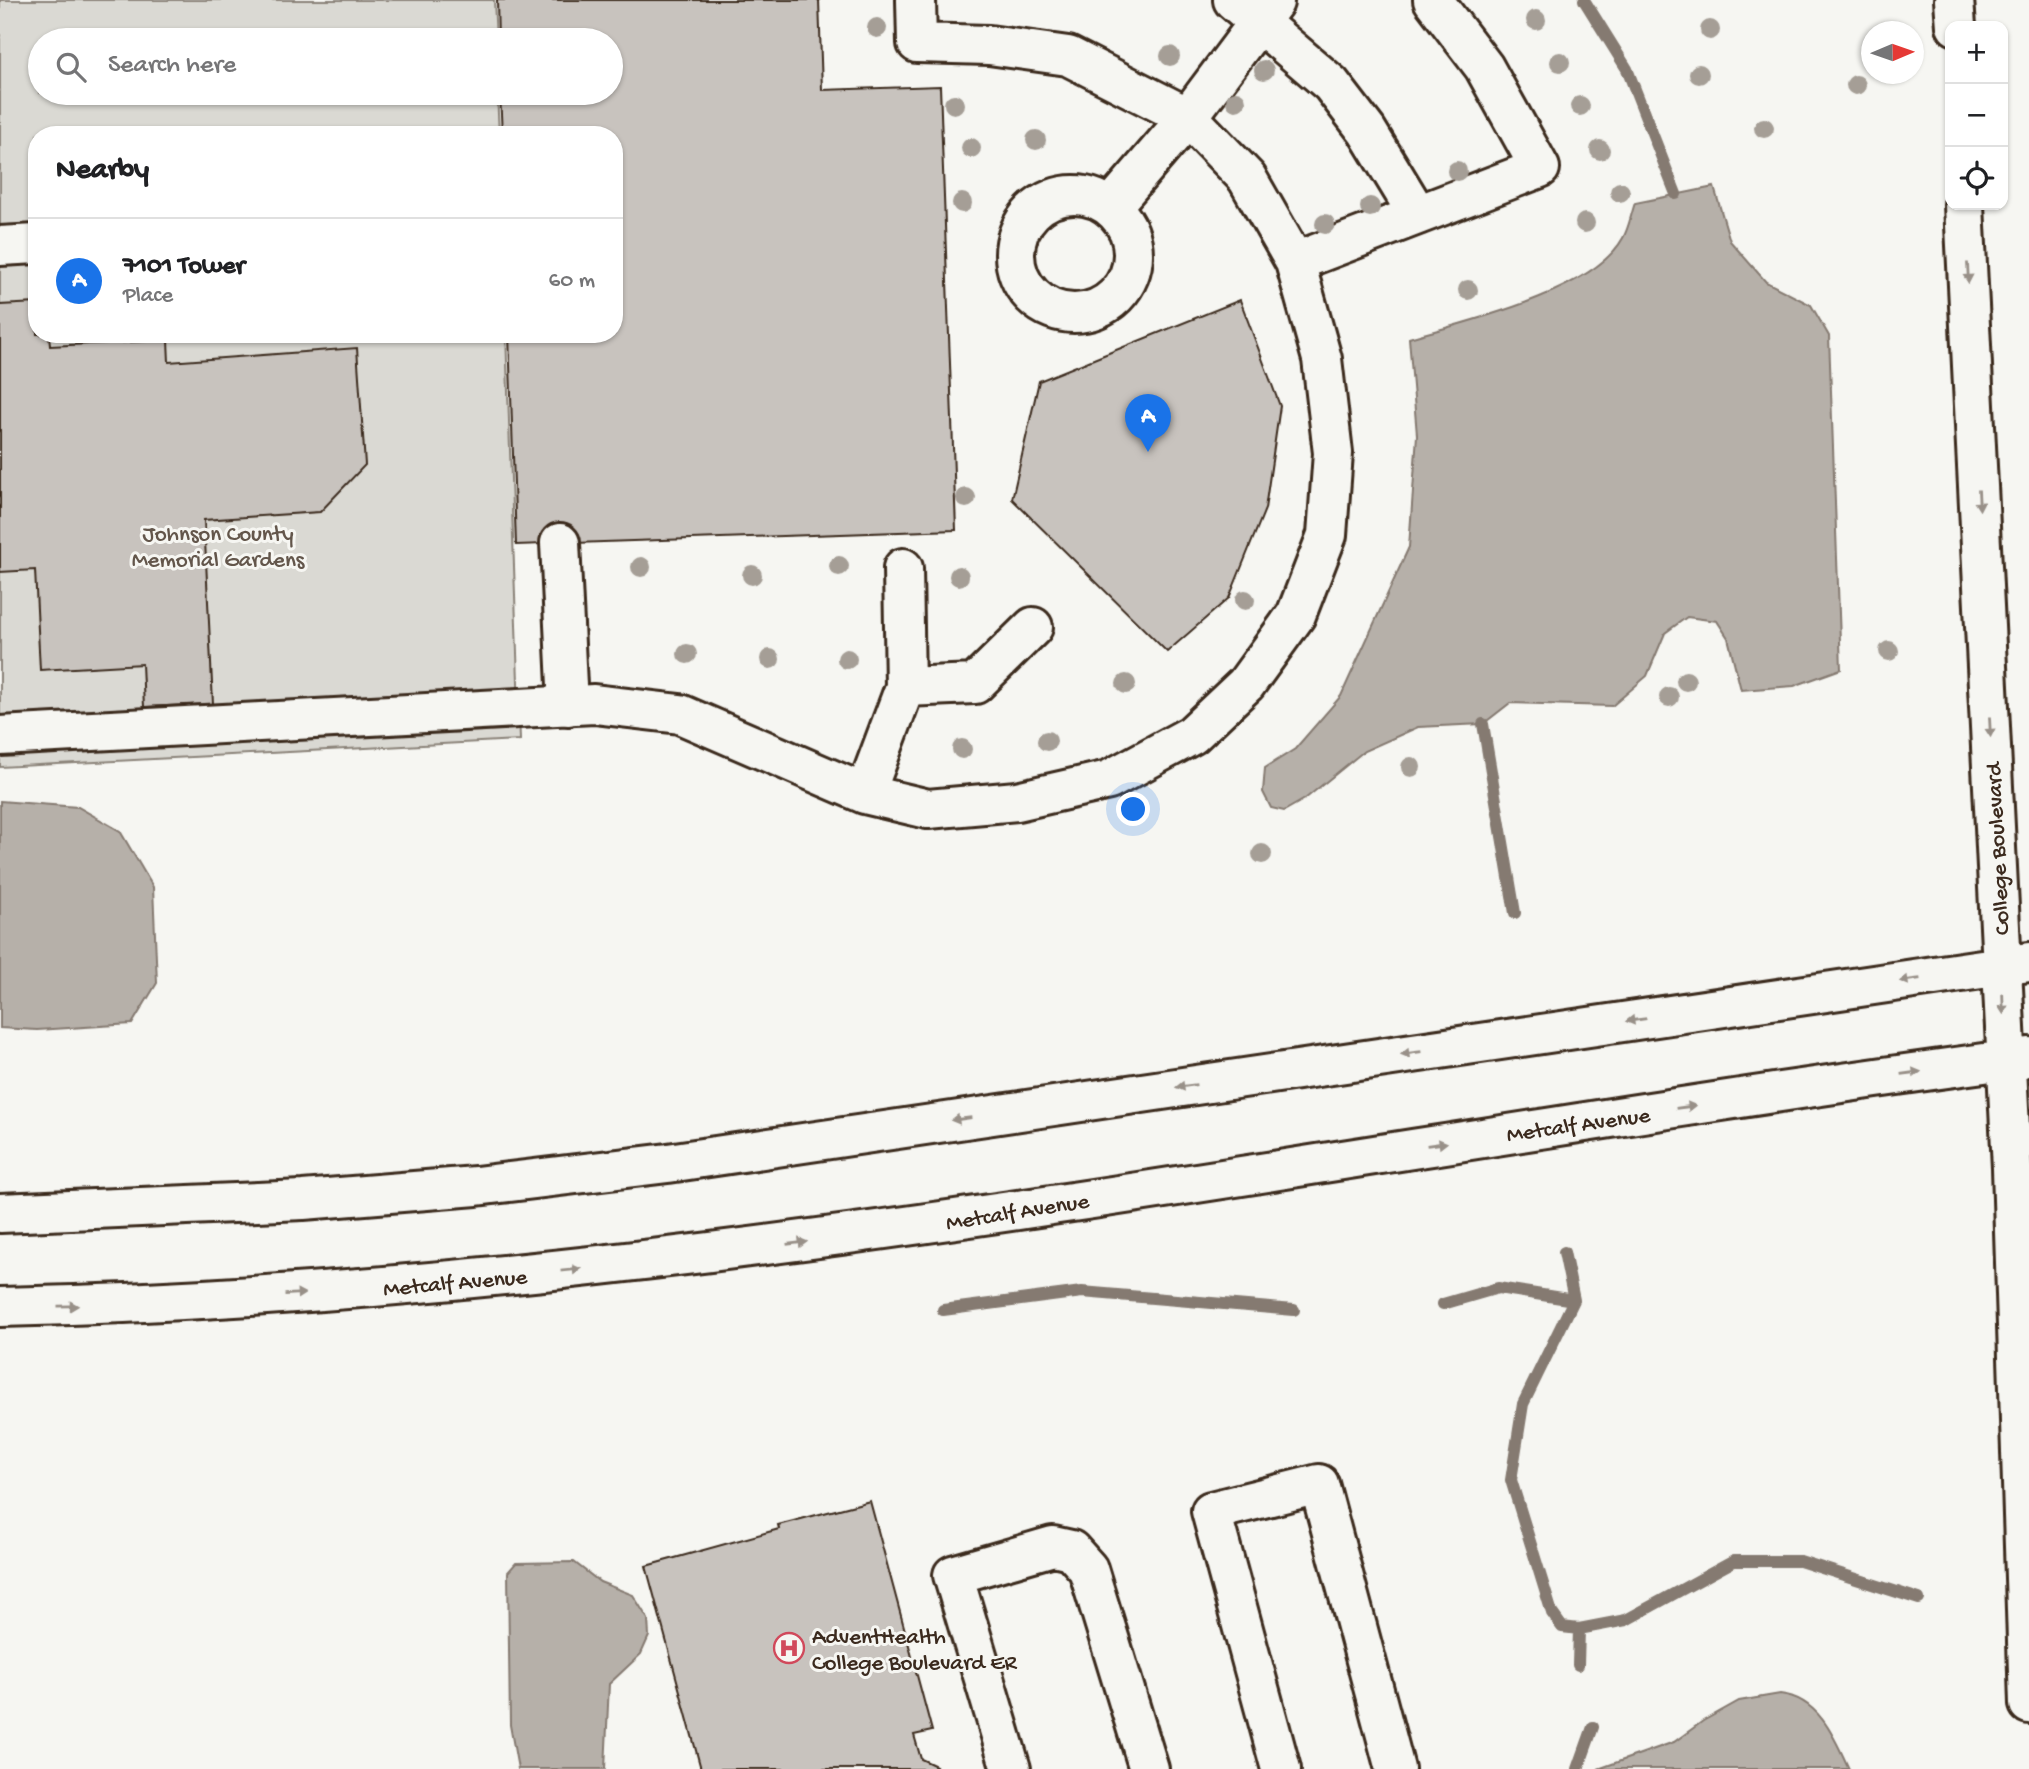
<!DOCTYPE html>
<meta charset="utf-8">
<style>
:root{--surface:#fff;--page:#f2f2f2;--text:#202124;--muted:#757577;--line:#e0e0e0;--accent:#1a73e8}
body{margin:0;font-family:"Gochi Hand",sans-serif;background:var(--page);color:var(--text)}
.controls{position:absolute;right:21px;top:21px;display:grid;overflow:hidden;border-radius:14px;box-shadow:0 2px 5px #0004}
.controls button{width:63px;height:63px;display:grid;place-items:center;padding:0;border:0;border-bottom:2px solid var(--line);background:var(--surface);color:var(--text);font:35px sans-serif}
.compass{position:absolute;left:1861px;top:21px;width:63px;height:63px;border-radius:50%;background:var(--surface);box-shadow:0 2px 5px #0004;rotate:88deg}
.you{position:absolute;left:1134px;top:810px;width:24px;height:24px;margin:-18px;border:5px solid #fff;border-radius:50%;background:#1a73e8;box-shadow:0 0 0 10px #1a73e833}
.badge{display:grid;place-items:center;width:46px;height:46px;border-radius:50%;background:var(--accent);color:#fff;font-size:23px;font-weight:700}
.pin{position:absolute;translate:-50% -58px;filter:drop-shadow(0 2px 4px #0008)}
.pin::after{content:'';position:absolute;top:37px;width:24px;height:21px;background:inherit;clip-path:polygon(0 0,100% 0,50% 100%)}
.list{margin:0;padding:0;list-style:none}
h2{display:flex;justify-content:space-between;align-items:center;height:91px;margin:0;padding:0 28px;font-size:30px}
h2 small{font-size:23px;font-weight:400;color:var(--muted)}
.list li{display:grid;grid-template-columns:46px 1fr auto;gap:21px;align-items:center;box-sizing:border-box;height:126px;padding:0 28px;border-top:2px solid var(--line)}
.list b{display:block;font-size:26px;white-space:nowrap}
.list p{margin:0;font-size:23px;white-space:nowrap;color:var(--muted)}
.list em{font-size:23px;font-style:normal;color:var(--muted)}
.icon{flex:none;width:38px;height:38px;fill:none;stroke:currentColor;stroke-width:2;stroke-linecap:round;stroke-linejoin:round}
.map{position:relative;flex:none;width:2029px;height:1769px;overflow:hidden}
.search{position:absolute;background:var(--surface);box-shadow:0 2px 5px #0004;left:28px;top:28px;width:595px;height:77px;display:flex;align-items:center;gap:18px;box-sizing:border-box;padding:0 24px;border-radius:38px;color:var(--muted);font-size:26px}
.panel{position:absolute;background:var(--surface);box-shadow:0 2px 5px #0004;left:28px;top:126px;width:595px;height:217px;border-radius:28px}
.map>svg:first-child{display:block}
.green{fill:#dad9d3;stroke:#8a8278;stroke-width:2}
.water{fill:#b6b0a9;stroke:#857a71;stroke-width:2}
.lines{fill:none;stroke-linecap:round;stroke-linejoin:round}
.stream{stroke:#857a71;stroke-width:12}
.building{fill:#c8c3be;stroke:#3b2a1e;stroke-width:2}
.minor-casing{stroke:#3b2a1e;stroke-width:44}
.major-casing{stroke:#3b2a1e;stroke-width:44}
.minor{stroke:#f6f6f2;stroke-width:38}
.major{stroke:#f6f6f2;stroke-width:38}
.tree{fill:#a59e96}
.oneway{fill:#989088}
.labels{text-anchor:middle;stroke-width:6;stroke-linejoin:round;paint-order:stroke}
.park-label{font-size:23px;fill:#63564b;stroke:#f6f6f2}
.street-label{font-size:23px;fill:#3b2a1e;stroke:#f6f6f2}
.poi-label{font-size:23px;fill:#3b2a1e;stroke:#f6f6f2;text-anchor:start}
</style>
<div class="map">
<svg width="2029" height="1769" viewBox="0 0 2029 1769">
<rect width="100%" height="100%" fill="#f6f6f2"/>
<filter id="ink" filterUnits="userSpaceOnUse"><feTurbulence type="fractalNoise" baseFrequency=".0143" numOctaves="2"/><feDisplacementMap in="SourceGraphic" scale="14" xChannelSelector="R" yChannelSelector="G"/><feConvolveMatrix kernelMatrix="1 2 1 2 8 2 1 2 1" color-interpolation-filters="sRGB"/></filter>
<g filter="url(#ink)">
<path class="green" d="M0 0H494L496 40H40V93H497L499 135H37V334H506L520 740 0 767Z"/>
<path class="water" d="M1714 187 1730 241 1766 282 1811 305 1829 336 1841 669 1794 686 1741 690 1728 638 1717 621 1687 617 1665 633 1647 676 1612 706 1510 703 1483 724 1418 727 1364 751 1305 799 1284 811 1271 808 1263 792 1265 768 1295 749 1341 696 1409 547 1417 435 1409 338C1466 322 1594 292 1623 238 1629 228 1631 214 1635 203Z
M0 801 78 807 120 831 153 887 157 983 132 1024 37 1030 0 1028Z
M574 1562 600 1582 633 1595 648 1619 649 1636 641 1654 609 1684 605 1769H518L510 1725 508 1572 516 1563Z
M1780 1694C1819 1698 1835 1738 1849 1769H1598L1674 1742 1703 1721 1739 1701Z"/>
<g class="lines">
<path class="stream" d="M1584 0 1627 69 1676 194
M1483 724 1515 913
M1564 1252 1574 1300 1523 1404 1511 1480 1552 1613 1562 1627 1579 1629 1626 1620 1734 1561H1800L1919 1599
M1443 1304 1498 1288 1574 1300
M943 1310 1082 1292 1294 1310
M1578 1665 1579 1629
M1578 1769 1593 1727"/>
</g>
<path class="building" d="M497 0H819L822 90 940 86 956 530 516 545 509 334H614V135H502L500 93H611V40H498Z
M1240 300 1280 406 1265 509 1229 598 1167 652 1012 499 1039 381Z
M37 303V334H49L50 346 168 340 169 362 357 348 365 465 320 512 204 520 213 704 144 707 142 664 40 670 35 570 0 572V305Z
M870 1501 932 1731 914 1735 921 1759 936 1766 934 1769H701L646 1566 779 1529 778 1525Z"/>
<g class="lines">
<g class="minor-casing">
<path id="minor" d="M1233 0 1331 84 1367 131 1418 215
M1015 254a59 59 0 1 1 118 0a59 59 0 1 1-118 0Z
M1111 207 1188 117 1274 2
M0 246 37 244
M1295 262 1540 168 1484 67 1433 0
M560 543 568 706
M905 687 975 684 1033 627
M0 736 594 704 680 714 865 794 928 809 1017 801 1109 780 1192 735 1246 684 1296 615 1327 535 1333 453 1322 359 1295 262 1247 178 1188 117 1068 56 989 45 917 43 916 0
M865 794 905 687 903 568
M1011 1769 953 1575 1053 1546 1071 1550 1088 1569 1149 1769
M1281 1769 1211 1511 1319 1484 1395 1769"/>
</g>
<g class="major-casing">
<path id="major" d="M1954 0 1956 26
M1964 205 2012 1168 2029 1704
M0 1213 303 1200 476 1186 668 1163 2029 962
M0 1307C683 1293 1353 1146 2029 1057"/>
</g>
<use href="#minor" class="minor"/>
<use href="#major" class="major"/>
</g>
<g class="tree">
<circle cx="1536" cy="20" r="10"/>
<circle cx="877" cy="28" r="10"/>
<circle cx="1710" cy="30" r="10"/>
<circle cx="1170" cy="56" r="10"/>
<circle cx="1560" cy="62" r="10"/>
<circle cx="1264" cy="70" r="10"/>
<circle cx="1699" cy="74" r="10"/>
<circle cx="1856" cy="85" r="10"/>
<circle cx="1236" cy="101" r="10"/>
<circle cx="954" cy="104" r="10"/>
<circle cx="1580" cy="106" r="10"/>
<circle cx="1764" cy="128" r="10"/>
<circle cx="1036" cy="140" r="10"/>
<circle cx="971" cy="148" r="10"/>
<circle cx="1600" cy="150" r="10"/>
<circle cx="1457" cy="171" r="10"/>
<circle cx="1620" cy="192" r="10"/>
<circle cx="962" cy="203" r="10"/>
<circle cx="1370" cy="207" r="10"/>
<circle cx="1585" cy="223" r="10"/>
<circle cx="1325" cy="224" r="10"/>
<circle cx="1468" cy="290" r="10"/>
<circle cx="966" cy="498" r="10"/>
<circle cx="839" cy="566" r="10"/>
<circle cx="641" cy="567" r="10"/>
<circle cx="752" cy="575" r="10"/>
<circle cx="959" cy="576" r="10"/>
<circle cx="1245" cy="600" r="10"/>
<circle cx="1889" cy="651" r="10"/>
<circle cx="687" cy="654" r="10"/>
<circle cx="770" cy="659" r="10"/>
<circle cx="847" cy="659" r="10"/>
<circle cx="1686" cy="681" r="10"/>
<circle cx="1126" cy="684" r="10"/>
<circle cx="1669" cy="697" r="10"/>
<circle cx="1047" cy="741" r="10"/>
<circle cx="962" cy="749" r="10"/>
<circle cx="1411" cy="767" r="10"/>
<circle cx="1262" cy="854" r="10"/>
</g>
<defs><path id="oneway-solid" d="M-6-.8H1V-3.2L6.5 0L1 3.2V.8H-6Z" transform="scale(1.75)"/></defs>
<g class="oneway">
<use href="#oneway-solid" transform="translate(1968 273) rotate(87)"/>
<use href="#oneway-solid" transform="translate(1979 500) rotate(87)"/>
<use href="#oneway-solid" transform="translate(1990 727) rotate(87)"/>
<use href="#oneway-solid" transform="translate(1910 980) rotate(172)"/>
<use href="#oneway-solid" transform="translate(2003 1004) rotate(88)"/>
<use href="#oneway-solid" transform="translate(1636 1020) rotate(172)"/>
<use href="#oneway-solid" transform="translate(1411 1053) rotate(172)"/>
<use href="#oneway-solid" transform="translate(1911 1073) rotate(-8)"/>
<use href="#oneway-solid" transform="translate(1186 1086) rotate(172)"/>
<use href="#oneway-solid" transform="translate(1686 1107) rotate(-8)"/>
<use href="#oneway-solid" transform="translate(961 1119) rotate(172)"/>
<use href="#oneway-solid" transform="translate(1437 1144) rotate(-8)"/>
<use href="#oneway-solid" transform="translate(797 1243) rotate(-7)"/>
<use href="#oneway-solid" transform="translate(571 1270) rotate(-6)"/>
<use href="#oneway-solid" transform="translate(295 1294) rotate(-3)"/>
<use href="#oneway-solid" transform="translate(68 1306) rotate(-1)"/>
</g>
</g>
<defs>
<g id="hospital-ring" transform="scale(1.575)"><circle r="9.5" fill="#f6f6f2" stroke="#d1495b" stroke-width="1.5"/><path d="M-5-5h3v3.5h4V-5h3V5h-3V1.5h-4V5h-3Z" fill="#d1495b"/></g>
</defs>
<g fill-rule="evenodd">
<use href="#hospital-ring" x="789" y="1648"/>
</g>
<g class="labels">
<g class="park-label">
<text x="218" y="540">Johnson County<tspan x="218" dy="26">Memorial Gardens</tspan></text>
</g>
<g class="street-label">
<text transform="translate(1996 849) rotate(-93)" y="8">College Boulevard</text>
<text transform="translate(1578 1123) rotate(-8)" y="8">Metcalf Avenue</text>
<text transform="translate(1017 1210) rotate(-9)" y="8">Metcalf Avenue</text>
<text transform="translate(455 1281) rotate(-5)" y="8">Metcalf Avenue</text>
</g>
<g class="poi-label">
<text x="812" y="1643">AdventHealth<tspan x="812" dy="26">College Boulevard ER</tspan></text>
</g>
</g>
</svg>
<div class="controls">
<button>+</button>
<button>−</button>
<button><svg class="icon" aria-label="locate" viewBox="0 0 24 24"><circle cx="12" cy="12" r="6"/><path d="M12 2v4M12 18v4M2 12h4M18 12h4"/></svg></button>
</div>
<svg class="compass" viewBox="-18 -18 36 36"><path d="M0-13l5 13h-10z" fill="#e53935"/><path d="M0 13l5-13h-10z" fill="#757577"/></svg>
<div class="you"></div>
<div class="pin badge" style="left:1148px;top:452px">A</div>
<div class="search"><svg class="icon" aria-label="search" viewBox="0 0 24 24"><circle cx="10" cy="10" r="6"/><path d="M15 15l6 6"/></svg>Search here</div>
<section class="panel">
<h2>Nearby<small></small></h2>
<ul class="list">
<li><span class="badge">A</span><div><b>7101 Tower</b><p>Place</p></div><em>60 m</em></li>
</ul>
</section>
</div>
